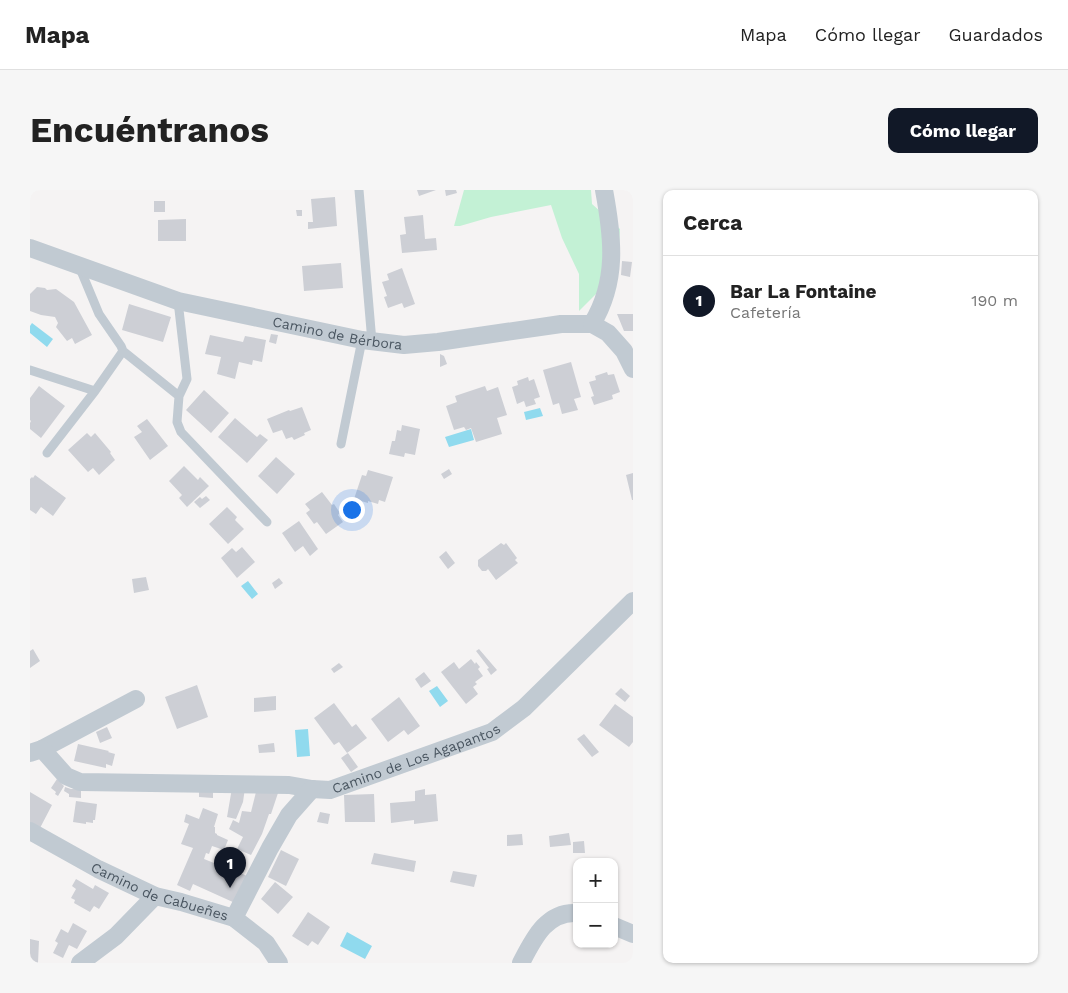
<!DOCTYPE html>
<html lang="es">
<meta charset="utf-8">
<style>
:root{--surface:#fff;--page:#f6f6f6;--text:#222;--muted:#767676;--line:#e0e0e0;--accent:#111827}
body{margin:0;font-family:"Work Sans",sans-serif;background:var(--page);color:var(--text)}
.controls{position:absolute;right:15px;bottom:15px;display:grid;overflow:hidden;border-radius:10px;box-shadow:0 1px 4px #0004}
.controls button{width:45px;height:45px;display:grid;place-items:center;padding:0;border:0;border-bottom:1px solid var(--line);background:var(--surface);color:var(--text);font:25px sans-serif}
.you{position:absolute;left:321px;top:319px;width:18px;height:18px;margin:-12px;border:4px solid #fff;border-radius:50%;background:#1a73e8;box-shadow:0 0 0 8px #1a73e833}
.badge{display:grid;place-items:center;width:32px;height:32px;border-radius:50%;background:var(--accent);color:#fff;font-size:16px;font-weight:700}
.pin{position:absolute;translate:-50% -41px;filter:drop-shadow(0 1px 2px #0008)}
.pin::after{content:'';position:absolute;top:26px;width:18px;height:15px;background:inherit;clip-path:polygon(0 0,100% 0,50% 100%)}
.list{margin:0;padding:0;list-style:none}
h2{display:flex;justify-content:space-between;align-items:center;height:65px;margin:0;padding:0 20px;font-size:21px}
h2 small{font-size:16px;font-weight:400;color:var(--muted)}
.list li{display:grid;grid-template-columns:32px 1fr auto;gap:15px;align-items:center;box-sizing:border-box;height:90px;padding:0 20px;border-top:1px solid var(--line)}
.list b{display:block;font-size:19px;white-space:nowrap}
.list p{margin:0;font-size:16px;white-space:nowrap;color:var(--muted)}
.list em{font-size:16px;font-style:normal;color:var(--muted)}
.map{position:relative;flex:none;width:603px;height:773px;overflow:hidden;border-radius:10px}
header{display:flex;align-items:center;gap:30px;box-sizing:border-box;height:70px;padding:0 25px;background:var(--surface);border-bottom:1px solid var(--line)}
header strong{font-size:24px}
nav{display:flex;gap:28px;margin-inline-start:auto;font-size:18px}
.intro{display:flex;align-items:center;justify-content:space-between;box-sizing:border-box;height:120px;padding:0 30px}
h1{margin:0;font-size:35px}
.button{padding:12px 22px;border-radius:10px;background:var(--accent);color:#fff;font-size:18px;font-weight:700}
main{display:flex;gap:30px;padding:0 30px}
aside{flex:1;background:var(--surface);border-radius:10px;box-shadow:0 1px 4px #0004}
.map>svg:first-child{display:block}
.green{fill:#c3f1d5}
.water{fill:#90daee}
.building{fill:#cdcfd5}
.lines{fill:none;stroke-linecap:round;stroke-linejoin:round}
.lane{stroke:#c1cad2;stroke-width:9}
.street{stroke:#c1cad2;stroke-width:18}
.labels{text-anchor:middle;stroke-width:4;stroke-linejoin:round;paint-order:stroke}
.street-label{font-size:14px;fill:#4a5661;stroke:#fff}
</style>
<header>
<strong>Mapa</strong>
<nav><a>Mapa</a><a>Cómo llegar</a><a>Guardados</a></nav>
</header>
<div class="intro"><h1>Encuéntranos</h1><a class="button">Cómo llegar</a></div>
<main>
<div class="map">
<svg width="603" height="773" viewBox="0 0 603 773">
<rect width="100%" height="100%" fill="#f5f3f3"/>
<path class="green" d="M434 0H561L562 14 590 39 587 83 549 121V84L532 48 521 15 461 27 430 36H424Z"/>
<path class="water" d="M2 133 23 149 17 157 0 143V136Z
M510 218 513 226 496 230 494 222Z
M441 239 444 250 419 257 415 247Z
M218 391 228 404 222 409 211 396Z
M407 496 418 511 410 517 399 501Z
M278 539 280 566 267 567 265 540Z
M317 742 342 756 335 769 310 756Z"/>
<path class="building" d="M387 0H406L389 6Z
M415 0H426L427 3 416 6Z
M305 7 307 36 278 39V32H283L281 9Z
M124 11H135V22H124Z
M266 20H272V26H267Z
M393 25 395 49 406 48 407 60 372 63 370 45 376 44 374 27Z
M156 29V51H128V30Z
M592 71 602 72 600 87 591 85Z
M311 73 313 98 274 101 272 76Z
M372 78 385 114 374 118 372 113 358 118 354 107 357 106 352 92 359 90 357 84Z
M7 97 15 98 17 100 26 99 44 112 62 145 45 154 42 148 37 151 26 137 28 133 25 127 11 125 0 121V104Z
M99 114 141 127 133 152 92 140Z
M587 124H603V141H594Z
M241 144 248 145 246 154 239 152Z
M180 145 213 152 215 146 236 150 232 172 223 170 222 175 209 172 205 189 187 184 191 167 175 164Z
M410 164 414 166 417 174 410 177Z
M541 172 551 207 544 209 548 220 532 224 529 213 523 215 513 180Z
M577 182 578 185 584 184 590 202 582 205 583 209 564 215 561 207 564 206 559 192 566 190 565 186Z
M498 187 499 191 504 189 510 207 504 209 506 214 496 217 494 211 487 214 482 197 488 195 487 191Z
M9 196 35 216 11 248 0 239V233L1 231 0 230V208Z
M455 196 457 201 468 197 477 225 467 228 472 244 446 252 441 238 436 240 434 237 424 240 416 216 427 212 425 206Z
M174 200 199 223 181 243 156 220Z
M272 217 281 240 274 243 275 245 264 250 262 247 256 249 252 240 243 243 237 229 259 220 260 221Z
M205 228 227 247 230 244 238 250 217 273 188 247Z
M117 229 138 256 120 270 104 247 112 242 107 236Z
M372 235 390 239 385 265 375 263 374 267 359 264 362 251H365L367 240 371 241Z
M57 243 61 247 65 243 81 262 80 263 85 270 69 285 63 278 58 282 38 260Z
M246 267 265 284 247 304 228 286Z
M154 276 168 290 170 287 179 296 157 317 149 308 152 305 139 291Z
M419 279 422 284 414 289 411 284Z
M338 280 363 287 355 312 349 310 348 314 338 311V313L324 309 332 285 336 286Z
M603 283V310H602L596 285Z
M5 285 36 308 23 326 11 317 6 324 0 320V289L2 287 3 288Z
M292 302 302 315 304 314 310 323 308 325 313 332 296 344 287 332 284 334 276 323 280 320 275 314Z
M176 306 180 310 170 318 164 312 170 307 172 309Z
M197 317 207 327 205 330 214 339 198 354 179 334Z
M269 331 288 359 280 366 273 356 265 362 252 343Z
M471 353 474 355 476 353 487 368 485 370 488 373 466 390 458 379 456 381H452L448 376V370Z
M212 357 225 372 207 388 191 368 202 358 206 362Z
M416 361 425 373 418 379 409 367Z
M116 387 119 400 104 403 102 389Z
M249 388 253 393 245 399 242 393Z
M3 459 10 471 0 478V461Z
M449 459 467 480 461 485 457 479 459 478 446 461Z
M441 469 445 474 446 472 450 477 448 479 453 486 445 492 447 494 443 497 448 504 436 514 411 482 424 472 429 479Z
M309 473 313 477 304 483 301 479Z
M394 482 401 491 391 498 385 489Z
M167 495 178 527 147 539 135 507Z
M591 498 600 506 595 512 585 504Z
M246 506V520L224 522V508Z
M369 507 390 536 378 545 374 540 358 552 341 529Z
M304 513 322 537 326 534 337 548 317 563 309 552 304 555 284 528Z
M585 514 603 527V552L599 557 569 535Z
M77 537 82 548 70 553 66 542Z
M554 544 569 562 562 567 547 549Z
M244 553 245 562 229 563 228 555Z
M48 554 79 561 78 562 85 564 82 576 76 574V578L44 571Z
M318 563 328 577 321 582 311 568Z
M27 589 34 596 28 606 25 604 26 602 21 598Z
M35 597 41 599H51V608L39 607V604L34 601Z
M250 597 241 624H239L232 644 221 665 207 659 213 647 199 639 203 630 209 633 212 621 221 622 227 598Z
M202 598H215L213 612 206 629 197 627Z
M395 599V605L406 604 408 631 384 634V630L361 633 360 613 385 611V601Z
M0 602 22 615 10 638 0 632Z
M169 602H183V608L169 607Z
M344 604 345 632H315L314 605Z
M46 611 67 614 65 630H63V633L56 632V634L43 632Z
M173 618 188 624 184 637H185V643L187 644V645L198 650 194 660 182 656 179 664 176 663 174 669 184 673 185 671 186 672 188 667 193 669 191 674 217 686 205 713 163 694 160 701 147 695 163 658 151 654 159 634 154 632 156 624 169 629Z
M290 622 300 624 298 634 287 632Z
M539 643 541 655 520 657 519 646Z
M492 644 493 655 477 656V645Z
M554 651 555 663H543V652Z
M251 660 269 669 256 696 238 687Z
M344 663 386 671 384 682 341 674Z
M423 681 447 685 444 697 420 692Z
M46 689 63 699 65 695 79 703 69 719 64 716 60 722 44 713 45 710 41 708 46 699 42 696Z
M245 692 263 707 248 724 231 709Z
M278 722 300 737 288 755 282 751 278 756 262 746Z
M43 733 57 741 47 759 39 755 33 768 23 763 28 753 25 751 31 739 38 743Z
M0 749 9 751 8 773H0Z"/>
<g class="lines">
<path class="lane" d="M329 0 342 152
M49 76 69 124 91 156 93 161 149 206 147 232 151 242 237 332
M148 111 157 189 149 206
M0 180 65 201
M311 254 332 150
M17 263 65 201 93 161"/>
<g class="street">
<path id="s1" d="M0 58 148 111 332 150 374 155 408 152 531 134H562L578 143 594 161 603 179"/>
<path d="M562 134C588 91 583 48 574 0"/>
<path d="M12 559 106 509"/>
<path id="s2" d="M0 563 12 559 36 586 50 592 259 595 282 599 300 600 462 542 494 518 603 411"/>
<path id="s3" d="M0 641 68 679 125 706 151 712 204 728 236 753 249 773"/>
<path d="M204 728 240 658 259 625 282 599"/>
<path d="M584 736 603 744"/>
<path d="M50 773 86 746 125 706"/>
<path d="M491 773C503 750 516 721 547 723"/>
</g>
</g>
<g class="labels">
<g class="street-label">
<text dy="5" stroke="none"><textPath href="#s1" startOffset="320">Camino de Bérbora</textPath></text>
<text dy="5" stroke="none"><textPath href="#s2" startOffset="406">Camino de Los Agapantos</textPath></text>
<text dy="5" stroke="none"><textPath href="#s3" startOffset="144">Camino de Cabueñes</textPath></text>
</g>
</g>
</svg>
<div class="controls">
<button>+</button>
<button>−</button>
</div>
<div class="you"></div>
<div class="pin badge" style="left:200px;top:698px">1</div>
</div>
<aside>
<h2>Cerca<small></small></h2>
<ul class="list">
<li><span class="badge">1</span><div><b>Bar La Fontaine</b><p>Cafetería</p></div><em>190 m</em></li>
</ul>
</aside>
</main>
